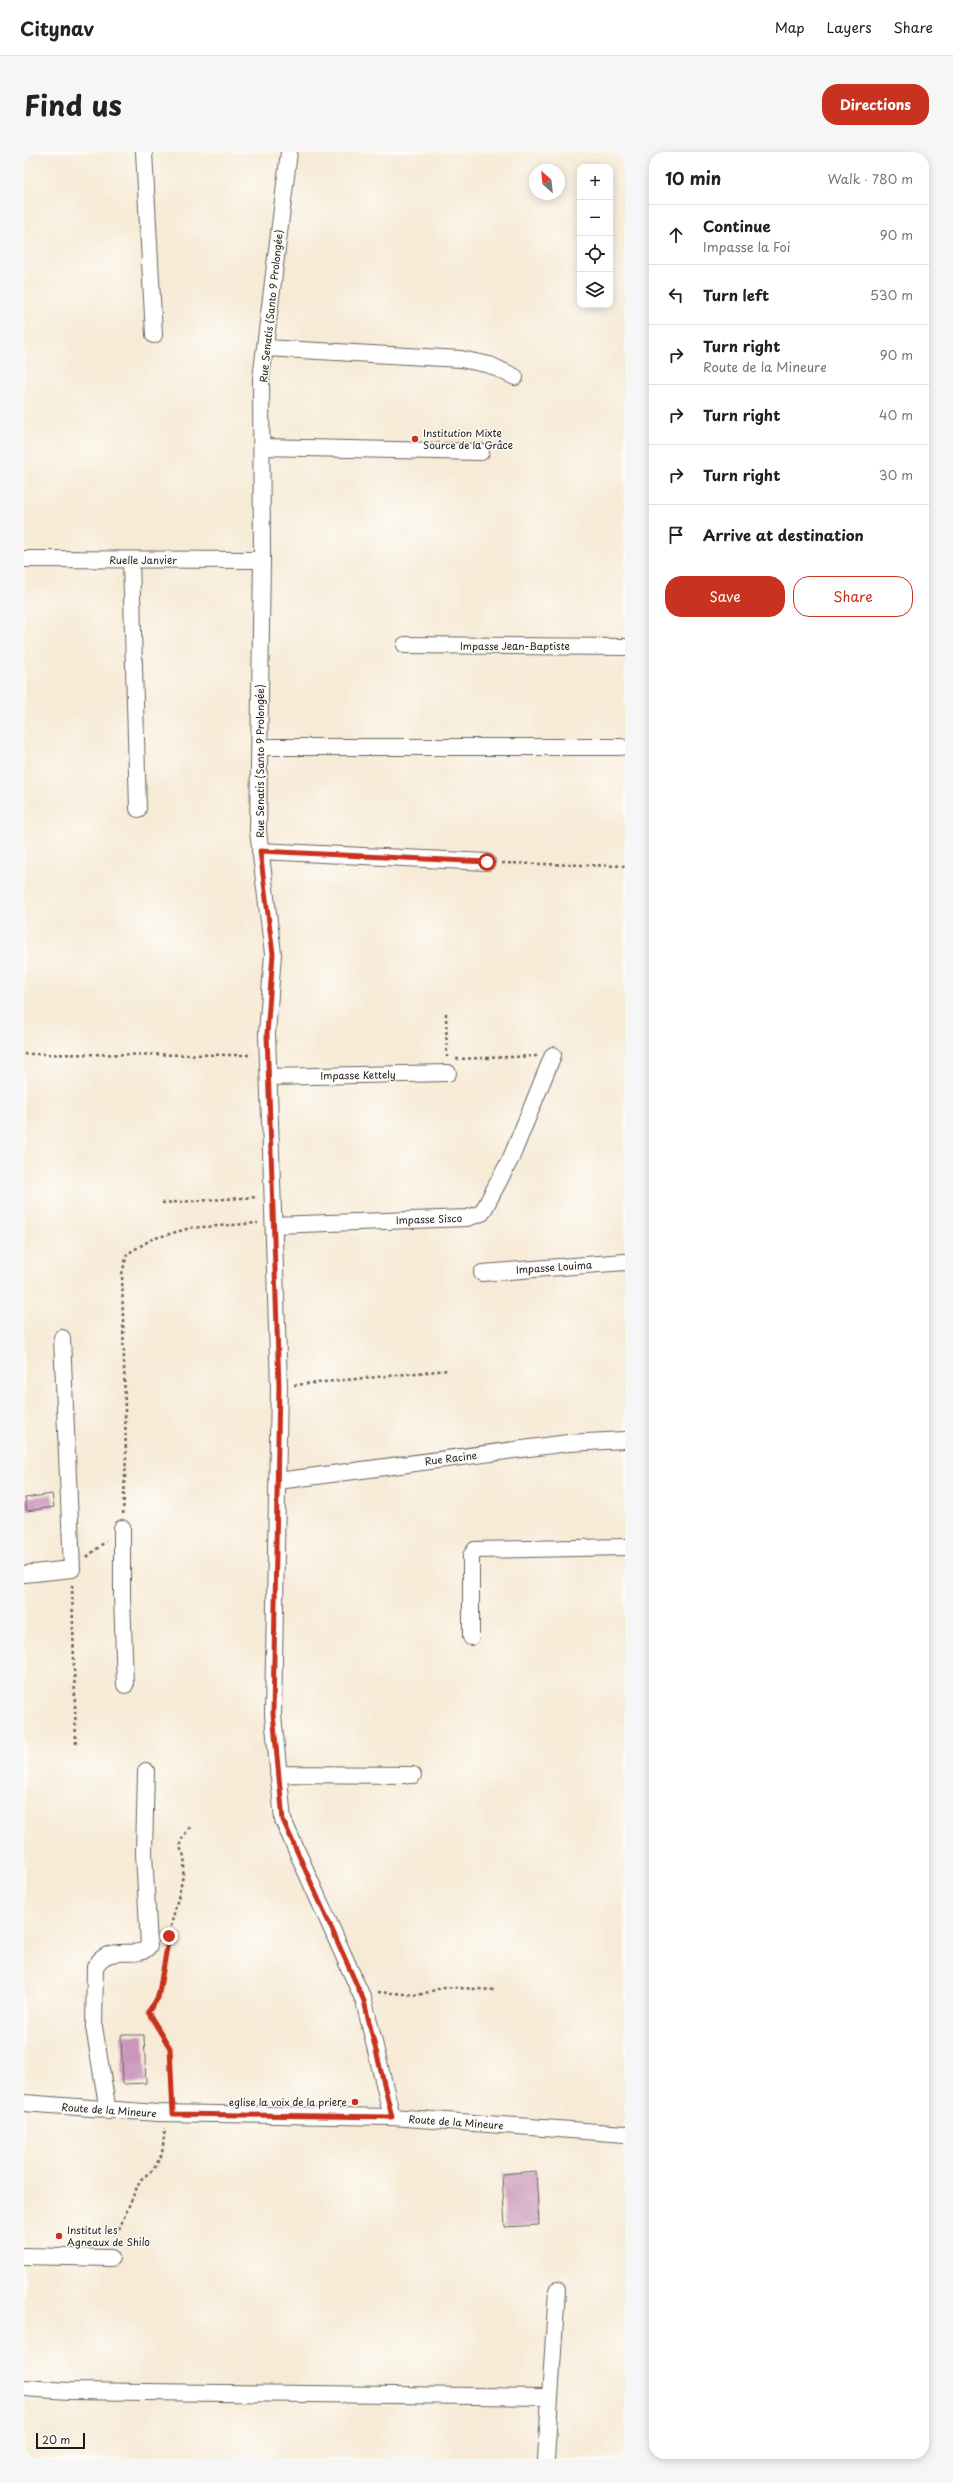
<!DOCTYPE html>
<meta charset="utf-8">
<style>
:root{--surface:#fff;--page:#f6f6f6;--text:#222;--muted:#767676;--line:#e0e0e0;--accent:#c8321e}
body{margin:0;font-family:"Playpen Sans",sans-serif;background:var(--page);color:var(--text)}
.controls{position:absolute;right:12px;top:12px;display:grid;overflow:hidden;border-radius:8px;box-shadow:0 2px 10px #0003}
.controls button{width:36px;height:36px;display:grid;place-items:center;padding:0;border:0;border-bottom:1px solid var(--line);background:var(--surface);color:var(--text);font:20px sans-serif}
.compass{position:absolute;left:505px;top:12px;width:36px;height:36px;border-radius:50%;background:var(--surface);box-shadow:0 2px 10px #0003;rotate:333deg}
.scale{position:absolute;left:12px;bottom:10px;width:49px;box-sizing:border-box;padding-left:4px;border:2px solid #1c1c1c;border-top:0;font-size:11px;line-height:14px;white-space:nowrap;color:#1c1c1c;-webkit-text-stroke:3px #fdfcf7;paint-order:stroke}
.stop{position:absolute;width:12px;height:12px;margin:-9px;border:3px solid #c8321e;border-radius:50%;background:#fff}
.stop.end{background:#c8321e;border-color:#fff;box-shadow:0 1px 4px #0008}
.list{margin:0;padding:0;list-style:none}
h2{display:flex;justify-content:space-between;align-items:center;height:52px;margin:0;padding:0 16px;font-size:17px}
h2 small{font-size:13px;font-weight:400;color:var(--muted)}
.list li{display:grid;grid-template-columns:26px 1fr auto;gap:12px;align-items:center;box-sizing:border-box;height:60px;padding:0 16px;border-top:1px solid var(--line)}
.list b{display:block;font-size:15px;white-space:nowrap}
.list p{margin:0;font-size:13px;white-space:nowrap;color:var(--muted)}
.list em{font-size:13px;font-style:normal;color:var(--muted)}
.actions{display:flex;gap:8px;padding:12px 16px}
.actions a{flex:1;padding:9px 0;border:1px solid var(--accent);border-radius:16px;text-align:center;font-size:14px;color:var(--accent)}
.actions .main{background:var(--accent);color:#fff}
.icon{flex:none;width:22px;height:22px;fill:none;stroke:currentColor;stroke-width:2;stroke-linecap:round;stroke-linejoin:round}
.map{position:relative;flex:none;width:601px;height:2307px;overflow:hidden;border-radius:16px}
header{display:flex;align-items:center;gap:24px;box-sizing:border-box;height:56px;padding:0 20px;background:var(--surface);border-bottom:1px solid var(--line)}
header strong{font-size:19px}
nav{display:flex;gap:22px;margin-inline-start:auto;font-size:14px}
.intro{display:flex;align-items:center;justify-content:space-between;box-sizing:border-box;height:96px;padding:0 24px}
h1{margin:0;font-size:28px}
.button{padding:10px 18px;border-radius:16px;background:var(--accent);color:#fff;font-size:14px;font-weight:700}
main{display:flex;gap:24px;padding:0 24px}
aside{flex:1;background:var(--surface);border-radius:16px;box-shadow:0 2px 10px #0003}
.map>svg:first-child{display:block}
.building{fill:#ca96bb}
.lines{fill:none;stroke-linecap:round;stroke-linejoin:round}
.minor-casing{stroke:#69645d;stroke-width:18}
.path{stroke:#69645d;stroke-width:2.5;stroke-dasharray:3 3;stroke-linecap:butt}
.minor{stroke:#fff;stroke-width:16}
.route{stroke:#c8321e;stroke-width:5}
.poi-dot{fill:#c8321e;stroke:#fdfcf7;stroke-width:1.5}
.labels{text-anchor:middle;stroke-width:3;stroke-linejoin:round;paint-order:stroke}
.street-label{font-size:10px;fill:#1c1c1c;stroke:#fdfcf7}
.poi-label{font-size:10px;fill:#1c1c1c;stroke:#fdfcf7;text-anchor:start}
</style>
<header>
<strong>Citynav</strong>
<nav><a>Map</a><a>Layers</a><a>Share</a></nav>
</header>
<div class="intro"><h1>Find us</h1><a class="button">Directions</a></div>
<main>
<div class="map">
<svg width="601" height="2307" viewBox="0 0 601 2307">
<rect width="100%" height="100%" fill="#fdfcf7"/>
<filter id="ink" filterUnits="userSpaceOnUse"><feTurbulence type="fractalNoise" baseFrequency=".025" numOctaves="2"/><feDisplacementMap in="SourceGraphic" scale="8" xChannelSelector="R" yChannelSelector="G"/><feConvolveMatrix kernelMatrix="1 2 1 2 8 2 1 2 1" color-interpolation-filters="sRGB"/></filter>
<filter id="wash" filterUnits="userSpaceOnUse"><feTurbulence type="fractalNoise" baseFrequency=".012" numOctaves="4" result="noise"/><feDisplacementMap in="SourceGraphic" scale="16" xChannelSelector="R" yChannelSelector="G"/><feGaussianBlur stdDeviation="0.9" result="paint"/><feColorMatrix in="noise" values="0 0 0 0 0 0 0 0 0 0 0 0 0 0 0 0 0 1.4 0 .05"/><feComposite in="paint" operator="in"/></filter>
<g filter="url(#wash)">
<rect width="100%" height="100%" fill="#f7ead6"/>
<g id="blocks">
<path class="building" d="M28 1342 30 1355 3 1359 1 1346Z
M97 1883H120L122 1931 99 1932Z
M512 2019 515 2073 481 2075 478 2022Z"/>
</g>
</g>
<g filter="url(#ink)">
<use href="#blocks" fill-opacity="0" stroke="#69645d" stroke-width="1"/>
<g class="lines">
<g class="minor-casing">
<path id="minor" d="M120 0 130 183
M265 0 237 227 238 408 234 679 249 802 243 882 255 1234 249 1563 259 1668 340 1849 368 1965
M241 196 437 207 466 213 491 225
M238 295 457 300
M0 407 238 408
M107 408 114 657
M381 493 601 495
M235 595H597
M236 699 463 710
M245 925 424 921
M250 1073 443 1066 458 1061 487 1006 529 903
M458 1121 601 1110
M254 1329 544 1291 601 1288
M98 1376V1443L101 1533
M0 1422 48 1417 38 1186
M447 1485V1404L451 1398 601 1395
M254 1622 389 1623
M0 1951 133 1961 368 1965 601 1982
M84 1959 70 1875 71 1815C86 1789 113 1810 125 1794L120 1701 122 1619
M0 2104 87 2106
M0 2236 45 2239 525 2245
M522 2307 533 2138"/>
</g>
<path class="path" d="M478 711 601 714
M422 861 423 905
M0 902 228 903
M432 907 513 904
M138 1051 233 1045
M270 1233 424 1218
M99 1362 102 1304 98 1122 103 1102 128 1087 166 1076 234 1071
M63 1405 82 1389
M48 1433 52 1592
M354 1840 395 1843 420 1835 470 1838
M148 1945 146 1897 124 1860C141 1837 139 1812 145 1784 149 1762 157 1739 160 1716 164 1692 144 1702 168 1673
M95 2077 116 2028 130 2017 138 2002 141 1976"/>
<use href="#minor" class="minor"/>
</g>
</g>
<g class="lines" filter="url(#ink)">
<path class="route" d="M145 1784 134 1846 124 1860 146 1896 149 1962 368 1965 340 1849 259 1668 249 1562 255 1234 243 882 249 802 236 699 463 710"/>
</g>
<g class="poi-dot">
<circle cx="391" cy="287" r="4"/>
<circle cx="331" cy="1950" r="4"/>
<circle cx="35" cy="2084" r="4"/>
</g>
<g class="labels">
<g class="street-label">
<text transform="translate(247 154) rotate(-84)" y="4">Rue Senatis (Santo 9 Prolongée)</text>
<text x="119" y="412">Ruelle Janvier</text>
<text x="491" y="498">Impasse Jean-Baptiste</text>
<text transform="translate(236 609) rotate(-90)" y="4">Rue Senatis (Santo 9 Prolongée)</text>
<text transform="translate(334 923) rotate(-1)" y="4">Impasse Kettely</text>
<text transform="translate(405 1067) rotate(-2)" y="4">Impasse Sisco</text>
<text transform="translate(530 1115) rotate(-4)" y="4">Impasse Louima</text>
<text transform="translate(427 1306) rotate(-7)" y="4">Rue Racine</text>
<text transform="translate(85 1958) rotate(4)" y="4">Route de la Mineure</text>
<text transform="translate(432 1970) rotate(4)" y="4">Route de la Mineure</text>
</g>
<g class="poi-label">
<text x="399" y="285">Institution Mixte<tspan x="399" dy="12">Source de la Grâce</tspan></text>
<text x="323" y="1954" text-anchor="end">eglise la voix de la priere</text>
<text x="43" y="2082">Institut les<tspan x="43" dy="12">Agneaux de Shilo</tspan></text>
</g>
</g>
</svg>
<div class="controls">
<button>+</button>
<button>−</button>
<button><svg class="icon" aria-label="locate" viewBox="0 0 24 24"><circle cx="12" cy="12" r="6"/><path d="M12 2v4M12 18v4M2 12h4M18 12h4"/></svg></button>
<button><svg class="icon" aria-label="layers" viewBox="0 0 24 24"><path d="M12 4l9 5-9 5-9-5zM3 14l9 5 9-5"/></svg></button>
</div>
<svg class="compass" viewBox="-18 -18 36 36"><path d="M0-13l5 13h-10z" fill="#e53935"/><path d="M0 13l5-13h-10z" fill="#767676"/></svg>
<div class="scale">20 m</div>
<div class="stop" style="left:463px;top:710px"></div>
<div class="stop end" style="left:145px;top:1784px"></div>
</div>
<aside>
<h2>10 min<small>Walk · 780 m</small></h2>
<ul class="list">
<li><svg class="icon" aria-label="ahead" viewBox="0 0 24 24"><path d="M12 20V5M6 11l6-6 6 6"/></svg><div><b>Continue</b><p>Impasse la Foi</p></div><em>90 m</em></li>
<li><svg class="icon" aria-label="left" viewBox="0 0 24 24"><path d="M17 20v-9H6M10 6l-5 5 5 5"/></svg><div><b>Turn left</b></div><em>530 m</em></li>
<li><svg class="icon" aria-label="right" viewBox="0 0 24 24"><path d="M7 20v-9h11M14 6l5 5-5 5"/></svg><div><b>Turn right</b><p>Route de la Mineure</p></div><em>90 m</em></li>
<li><svg class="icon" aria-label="right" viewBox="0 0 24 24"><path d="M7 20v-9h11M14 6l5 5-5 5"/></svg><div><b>Turn right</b></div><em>40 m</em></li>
<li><svg class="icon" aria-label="right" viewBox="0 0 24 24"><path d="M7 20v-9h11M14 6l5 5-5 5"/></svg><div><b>Turn right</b></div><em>30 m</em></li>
<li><svg class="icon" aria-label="arrive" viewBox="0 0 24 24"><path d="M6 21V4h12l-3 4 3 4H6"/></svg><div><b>Arrive at destination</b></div></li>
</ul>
<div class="actions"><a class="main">Save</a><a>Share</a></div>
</aside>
</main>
